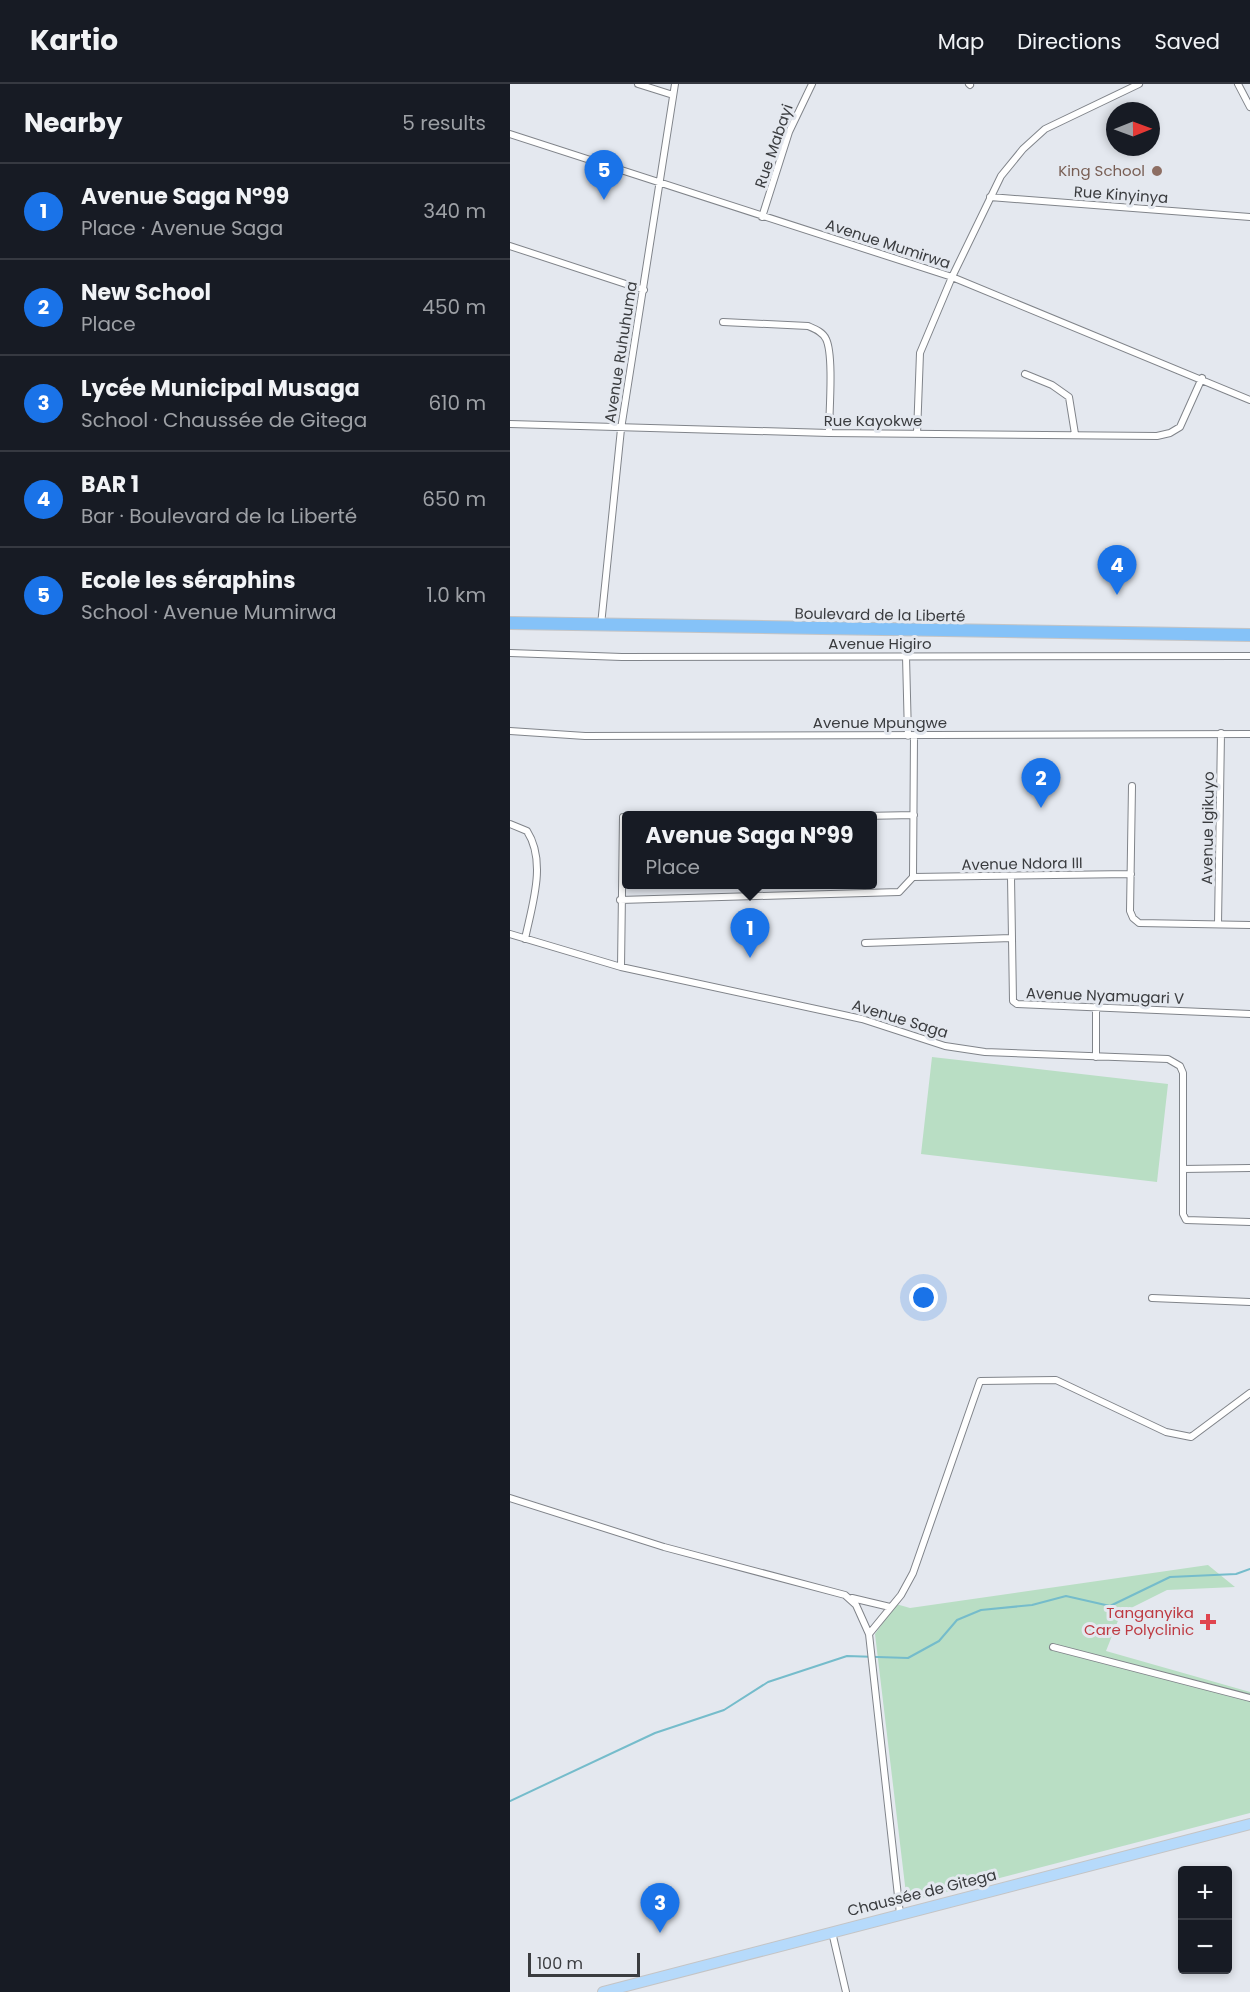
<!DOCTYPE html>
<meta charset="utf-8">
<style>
:root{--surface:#171b24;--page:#242831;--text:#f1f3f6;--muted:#9ea1a6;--line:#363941;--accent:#1a73e8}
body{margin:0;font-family:Poppins,sans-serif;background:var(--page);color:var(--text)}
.controls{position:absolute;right:18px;bottom:18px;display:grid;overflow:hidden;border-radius:6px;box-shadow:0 3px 9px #0003}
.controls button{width:54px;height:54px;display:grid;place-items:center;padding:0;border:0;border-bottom:2px solid var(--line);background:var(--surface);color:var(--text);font:30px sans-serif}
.compass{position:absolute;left:596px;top:18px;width:54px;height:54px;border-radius:50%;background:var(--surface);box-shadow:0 3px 9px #0003;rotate:89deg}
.scale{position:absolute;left:18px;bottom:15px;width:112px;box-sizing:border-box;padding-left:6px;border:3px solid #3a3c3f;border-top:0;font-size:16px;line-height:21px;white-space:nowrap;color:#3a3c3f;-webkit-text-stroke:4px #e4e8ef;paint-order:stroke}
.you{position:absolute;left:414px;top:1214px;width:21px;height:21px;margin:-15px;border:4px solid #fff;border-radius:50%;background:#1a73e8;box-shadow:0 0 0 9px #1a73e833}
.badge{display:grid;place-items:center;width:39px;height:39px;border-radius:50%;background:var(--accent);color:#fff;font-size:20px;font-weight:700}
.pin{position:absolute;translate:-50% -50px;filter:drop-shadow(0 2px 3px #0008)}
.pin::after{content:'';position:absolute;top:32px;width:21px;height:18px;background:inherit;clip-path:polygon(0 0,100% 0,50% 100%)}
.popup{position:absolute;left:112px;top:727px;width:255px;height:78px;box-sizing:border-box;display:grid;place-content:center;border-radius:6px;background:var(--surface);filter:drop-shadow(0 2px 4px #0005);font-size:20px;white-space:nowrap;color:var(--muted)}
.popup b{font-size:22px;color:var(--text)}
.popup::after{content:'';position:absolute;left:50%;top:100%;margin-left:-12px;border:12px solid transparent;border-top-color:var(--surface)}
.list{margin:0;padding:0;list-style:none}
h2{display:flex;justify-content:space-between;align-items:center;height:78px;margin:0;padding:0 24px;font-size:26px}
h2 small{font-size:20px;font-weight:400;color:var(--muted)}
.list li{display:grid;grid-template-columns:39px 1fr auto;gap:18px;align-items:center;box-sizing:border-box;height:96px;padding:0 24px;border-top:2px solid var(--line)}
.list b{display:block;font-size:22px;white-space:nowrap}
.list p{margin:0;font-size:20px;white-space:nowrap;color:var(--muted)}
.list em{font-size:20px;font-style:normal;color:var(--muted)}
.map{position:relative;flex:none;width:740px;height:1908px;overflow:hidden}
header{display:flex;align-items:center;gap:36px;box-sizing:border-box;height:84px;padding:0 30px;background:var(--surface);border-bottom:2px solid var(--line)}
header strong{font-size:28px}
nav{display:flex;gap:33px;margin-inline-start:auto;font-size:21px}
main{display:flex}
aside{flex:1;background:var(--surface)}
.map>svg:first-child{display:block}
.green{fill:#b9dec4}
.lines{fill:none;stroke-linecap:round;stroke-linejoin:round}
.stream{stroke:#75bccb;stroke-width:2}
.street-casing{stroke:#80848a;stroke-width:8}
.primary-casing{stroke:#c4c4c5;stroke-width:12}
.highway-casing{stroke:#c4c4c5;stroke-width:14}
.street{stroke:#fff;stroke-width:6}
.primary{stroke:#b6dafb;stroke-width:10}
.highway{stroke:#85c2f8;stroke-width:12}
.education-dot{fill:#8d6e63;stroke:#e4e8ef;stroke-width:2}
.health-dot{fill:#e0444e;stroke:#e4e8ef;stroke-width:2}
.labels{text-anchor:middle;stroke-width:6;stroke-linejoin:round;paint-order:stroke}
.street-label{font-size:15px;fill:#3a3c3f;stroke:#e4e8ef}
.education-label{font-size:15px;fill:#785e54;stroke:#e4e8ef;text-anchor:end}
.health-label{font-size:15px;fill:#be3a42;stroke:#e4e8ef;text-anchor:end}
</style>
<header>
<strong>Kartio</strong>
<nav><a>Map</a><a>Directions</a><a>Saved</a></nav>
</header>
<main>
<aside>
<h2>Nearby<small>5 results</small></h2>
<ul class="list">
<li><span class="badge">1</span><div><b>Avenue Saga N°99</b><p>Place · Avenue Saga</p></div><em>340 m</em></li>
<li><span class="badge">2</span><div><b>New School</b><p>Place</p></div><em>450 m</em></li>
<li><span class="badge">3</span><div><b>Lycée Municipal Musaga</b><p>School · Chaussée de Gitega</p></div><em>610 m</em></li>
<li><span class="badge">4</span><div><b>BAR 1</b><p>Bar · Boulevard de la Liberté</p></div><em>650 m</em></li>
<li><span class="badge">5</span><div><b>Ecole les séraphins</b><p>School · Avenue Mumirwa</p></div><em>1.0 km</em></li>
</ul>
</aside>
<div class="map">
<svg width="740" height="1908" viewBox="0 0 740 1908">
<rect width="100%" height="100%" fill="#e4e8ef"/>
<path class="green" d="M422 973 658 1000 647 1098 411 1070Z
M698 1481 725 1503 657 1506 611 1529 596 1567 740 1608V1729L397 1818 365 1550 386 1520 400 1524Z"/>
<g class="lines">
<path class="stream" d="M0 1717 145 1649 214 1626 258 1598 337 1572 398 1574 429 1557 447 1536 471 1526 522 1521 556 1512 600 1522 660 1493 726 1490 740 1485"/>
<g class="street-casing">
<path id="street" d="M128 0 163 11
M459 0 460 1
M728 0 740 23
M0 50 442 193 740 316
M480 113 740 133
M252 133 279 48 302 0
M0 162 134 206
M213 238 298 242C305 245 313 248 316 255 324 271 319 330 319 349
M515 290 542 301 559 313 565 350
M0 340 319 349 647 352 660 349 670 343 692 294
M407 350 410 269 442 193 491 92 513 65 535 45 629 0
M91 541 111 345 165 0
M0 569 112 573 740 572
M396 572 398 652
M0 647 75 652 740 650
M622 702 620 827 623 834 629 839 740 841
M353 732 404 731
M0 740 17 747C37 778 22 821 15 855
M403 793 621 790
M403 793 404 652
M501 793 503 917 507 920 740 930
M110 816 389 808 403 793
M708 840 711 649
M0 850 111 883 352 935 435 962 475 968 658 975 670 982 673 989V1130L676 1136 740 1138
M355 859 501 854
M111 883 113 733H117
M586 973V923
M673 1085 740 1084
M642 1214 740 1218
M0 1414 154 1463 335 1511 346 1521 359 1550
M342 1514 380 1523
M543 1563 740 1614
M390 1830 359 1550 391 1511 403 1489 470 1297 546 1296 656 1348 681 1353 740 1309
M322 1848 336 1908"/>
</g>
<g class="primary-casing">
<path id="primary" d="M93 1908 740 1740"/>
</g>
<g class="highway-casing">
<path id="highway" d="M0 539 740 551"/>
</g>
<use href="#street" class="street"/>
<use href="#primary" class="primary"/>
<use href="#highway" class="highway"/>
</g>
<circle class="education-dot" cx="647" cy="87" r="6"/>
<path class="health-dot" d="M695 1529h6v6h6v6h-6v6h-6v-6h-6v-6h6z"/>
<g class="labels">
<g class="street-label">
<text transform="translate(264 62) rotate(-71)" y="5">Rue Mabayi</text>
<text transform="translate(611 111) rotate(4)" y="5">Rue Kinyinya</text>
<text transform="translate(378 160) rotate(18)" y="5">Avenue Mumirwa</text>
<text transform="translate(111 268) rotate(-81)" y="5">Avenue Ruhuhuma</text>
<text x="363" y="342">Rue Kayokwe</text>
<text transform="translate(370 531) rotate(1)" y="5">Boulevard de la Liberté</text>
<text x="370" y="565">Avenue Higiro</text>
<text x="370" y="644">Avenue Mpungwe</text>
<text transform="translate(698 744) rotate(-89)" y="5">Avenue Igikuyo</text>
<text transform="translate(512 780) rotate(-1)" y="5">Avenue Ndora III</text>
<text transform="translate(595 912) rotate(2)" y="5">Avenue Nyamugari V</text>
<text transform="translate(390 935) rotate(17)" y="5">Avenue Saga</text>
<text transform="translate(412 1809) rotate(-14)" y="5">Chaussée de Gitega</text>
</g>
<g class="education-label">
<text x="635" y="92">King School</text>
</g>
<g class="health-label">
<text x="684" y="1534">Tanganyika<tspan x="684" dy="17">Care Polyclinic</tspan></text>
</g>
</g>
</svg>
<div class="controls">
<button>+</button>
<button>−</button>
</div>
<svg class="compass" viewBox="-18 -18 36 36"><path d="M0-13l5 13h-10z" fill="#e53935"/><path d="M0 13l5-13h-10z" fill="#9ea1a6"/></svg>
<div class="scale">100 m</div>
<div class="you"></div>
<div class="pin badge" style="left:240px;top:874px">1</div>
<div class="popup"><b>Avenue Saga N°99</b>Place</div>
<div class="pin badge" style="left:531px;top:724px">2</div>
<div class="pin badge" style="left:150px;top:1849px">3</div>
<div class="pin badge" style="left:607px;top:511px">4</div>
<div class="pin badge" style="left:94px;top:116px">5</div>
</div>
</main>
